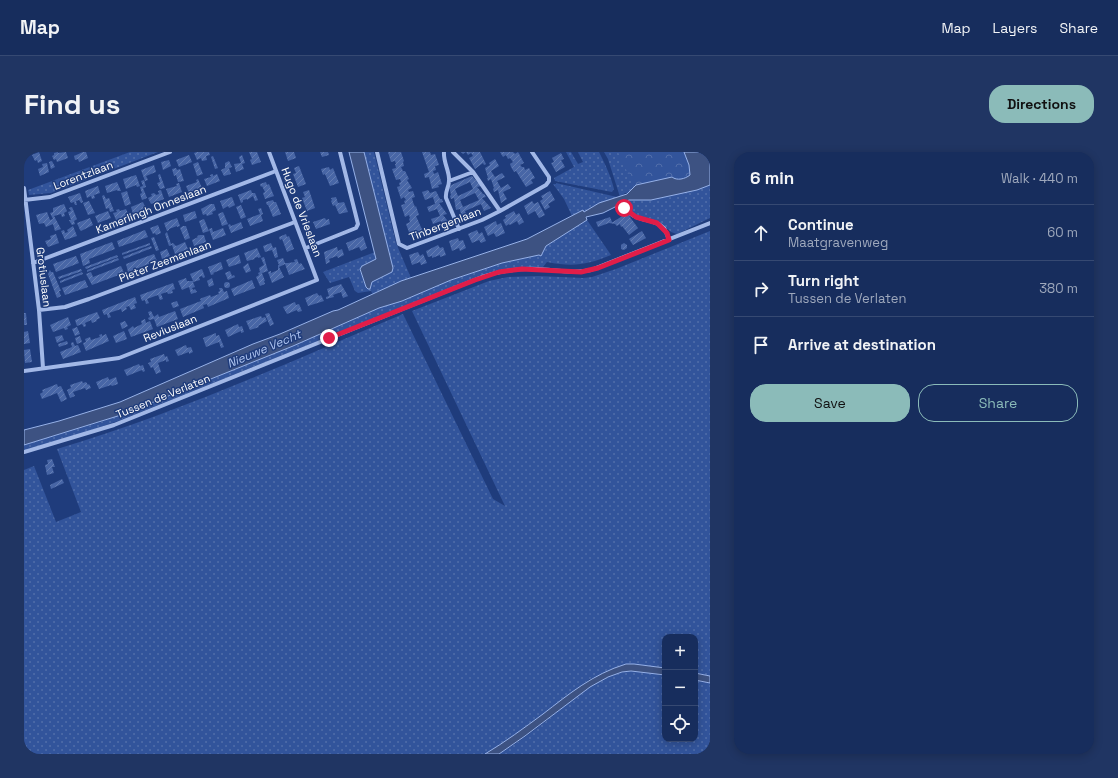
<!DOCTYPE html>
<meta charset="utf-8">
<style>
:root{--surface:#172d5d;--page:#203563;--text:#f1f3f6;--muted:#9ea8bc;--line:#364972;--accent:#8bbbb9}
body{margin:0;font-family:"Space Grotesk",sans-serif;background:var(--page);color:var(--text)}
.controls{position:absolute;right:12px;bottom:12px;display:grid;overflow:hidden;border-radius:8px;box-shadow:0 2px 10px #0003}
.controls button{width:36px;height:36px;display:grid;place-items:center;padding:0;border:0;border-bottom:1px solid var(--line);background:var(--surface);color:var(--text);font:20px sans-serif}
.stop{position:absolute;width:12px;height:12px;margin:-9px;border:3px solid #e11d48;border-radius:50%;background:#fff}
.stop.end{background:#e11d48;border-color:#fff;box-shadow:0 1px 4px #0008}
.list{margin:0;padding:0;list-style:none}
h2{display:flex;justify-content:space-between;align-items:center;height:52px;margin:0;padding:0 16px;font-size:17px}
h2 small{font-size:13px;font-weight:400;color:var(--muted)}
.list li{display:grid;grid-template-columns:26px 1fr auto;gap:12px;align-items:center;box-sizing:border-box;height:56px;padding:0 16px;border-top:1px solid var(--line)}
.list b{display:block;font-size:15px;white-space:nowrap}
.list p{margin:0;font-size:13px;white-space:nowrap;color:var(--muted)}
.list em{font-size:13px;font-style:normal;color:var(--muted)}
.actions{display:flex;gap:8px;padding:12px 16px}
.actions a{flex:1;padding:9px 0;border:1px solid var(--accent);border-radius:16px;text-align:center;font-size:14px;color:var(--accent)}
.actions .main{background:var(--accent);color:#111}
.icon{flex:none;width:22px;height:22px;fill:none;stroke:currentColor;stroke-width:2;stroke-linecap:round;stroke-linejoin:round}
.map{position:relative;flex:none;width:686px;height:602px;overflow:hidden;border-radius:16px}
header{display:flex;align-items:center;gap:24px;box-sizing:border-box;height:56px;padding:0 20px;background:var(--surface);border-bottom:1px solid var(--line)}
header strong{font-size:19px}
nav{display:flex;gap:22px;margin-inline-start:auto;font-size:14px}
.intro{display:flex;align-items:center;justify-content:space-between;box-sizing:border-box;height:96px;padding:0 24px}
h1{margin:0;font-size:28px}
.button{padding:10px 18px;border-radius:16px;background:var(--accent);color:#111;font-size:14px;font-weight:700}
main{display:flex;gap:24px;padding:0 24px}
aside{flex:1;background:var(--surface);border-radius:16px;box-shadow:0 2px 10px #0003}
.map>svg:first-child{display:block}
.grass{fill:url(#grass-dots)}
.forest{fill:url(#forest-crowns)}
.water{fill:#3d5282;stroke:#96b1e8}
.building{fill:url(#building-hatch);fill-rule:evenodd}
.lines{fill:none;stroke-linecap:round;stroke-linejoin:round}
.street{stroke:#a2b8e7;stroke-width:4}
.route{stroke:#e11d48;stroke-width:5}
.labels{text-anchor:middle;stroke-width:3;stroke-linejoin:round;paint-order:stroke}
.street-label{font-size:11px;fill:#fff;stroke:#1f3c7c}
.water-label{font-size:12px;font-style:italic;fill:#adc3ef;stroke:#1f3c7c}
</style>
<header>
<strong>Map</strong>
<nav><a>Map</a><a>Layers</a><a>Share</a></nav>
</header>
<div class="intro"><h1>Find us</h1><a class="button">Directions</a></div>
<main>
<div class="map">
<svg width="686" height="602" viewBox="0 0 686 602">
<defs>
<pattern id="grass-dots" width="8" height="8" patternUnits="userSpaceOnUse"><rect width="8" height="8" fill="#32549b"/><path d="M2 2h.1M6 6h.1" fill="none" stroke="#516eaa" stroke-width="1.8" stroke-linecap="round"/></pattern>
<pattern id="forest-crowns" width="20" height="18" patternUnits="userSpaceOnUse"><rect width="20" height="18" fill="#32549b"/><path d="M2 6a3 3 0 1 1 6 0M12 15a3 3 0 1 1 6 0" fill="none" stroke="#516eaa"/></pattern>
<pattern id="building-hatch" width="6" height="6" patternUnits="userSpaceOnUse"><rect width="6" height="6" fill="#4866a6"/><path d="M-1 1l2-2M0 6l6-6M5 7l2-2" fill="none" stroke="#637db3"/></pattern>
</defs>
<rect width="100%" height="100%" fill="#1f3c7c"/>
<path class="grass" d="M106 0H134L27 41 5 43 4 38Z
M340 0H350L372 91 387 126 349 143 347 139 334 141 331 139 325 125 306 131 299 120 351 100 352 107 351 108 338 114 336 119 342 135 348 130 369 116Z
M542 0H547L554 12 559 10 554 0H575C581 12 587 24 590 37L588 40 531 29 530 26 550 15Z
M580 0H660L612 33 604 41H601L596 45 584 7Z
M532 31 593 45 594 46C581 48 571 54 560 60L559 59 548 64 540 47 529 32H532Z
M686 33V66L653 82 647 80 638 72 631 68 613 63 606 59 599 51 605 50 606 48H618Z
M563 68 587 103C563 113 549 115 523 110L519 115H493L461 122 94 269 65 279 0 299V293L77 270 144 245 320 172 355 156 378 149 427 128 478 111 516 103 518 102 522 94Z
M686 79V524L671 521V485H641V516L610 512H602L566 527 487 586 461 602H0V318L10 314 32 370 57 360 33 297C151 262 266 210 379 162L469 347 481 354 388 159 465 129 484 125 514 124 559 126 568 125 592 117Z
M607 519 641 523V587H671V528L686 531V602H475C490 593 504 583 518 572 545 552 572 523 607 519Z"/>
<path class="forest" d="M594 0H686V34C665 42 639 49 616 48Z"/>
<path class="water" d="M325 0H340L369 116 368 120 348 130 346 137H344L342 135 336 117 338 114 352 107Z
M660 0H686V33L673 38 627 48H605L579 61 562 65 563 68 522 94 517 104 515 103 478 111 427 128 378 149 355 156 269 194 97 263 0 293V278L35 269 96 250 229 192 256 182 309 159 314 158 377 129 503 87 559 58 560 60 575 51 603 42 612 33 648 25C653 29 661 27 666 23L665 13Z
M602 512H610L641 516V523L607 519 598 520 584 525 566 535 501 584 475 602H461C481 590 500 576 519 562 545 542 569 522 602 512Z
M671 521 686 524V531L671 528Z"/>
<path class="building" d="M15 0 18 9 14 11 13 8 11 9 8 3Z
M34 0V1L42 0 44 6 33 10 32 7 30 8 28 4 30 3V1Z
M59 0H62L64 6 55 10 54 7 51 8 50 4Z
M173 0H185L186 3 182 4 183 8 178 9 177 6 173 8 170 1Z
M225 0H233L237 10 228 13 226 8 228 7Z
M261 0H270L272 6 264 9Z
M296 0H304L305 3 298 5Z
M364 0H377L380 9 379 10 380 14 377 15 379 19H381L385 27 383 28 388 36 384 38 385 40 389 39 391 45 388 46 389 50 391 55 392 54 395 63 392 64 400 82 391 85 390 82 386 83 382 72 386 70 385 67 386 66 385 63 381 65 377 53 381 52 380 49 382 48 380 45 377 47 373 35 376 34 375 31 377 30 376 27 372 28 368 17 372 16 371 12H372L371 9 367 10Z
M398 0H406L407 3 411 2 415 13 411 14 412 18 409 19 410 22 414 20 418 32 414 33 415 35 408 37 405 25 401 26 400 22 405 20Z
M437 0H456L462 12 460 13 459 11 451 17 445 6 449 4 447 1 444 3 442 0 439 2Z
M476 0H489L491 2 494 0 500 11 496 13 498 15H500L501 18 505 16 511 26 507 28 509 31 502 35 492 19 490 20 487 15 486 12 489 10 486 6 484 7 482 3 479 5Z
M537 1 540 7 537 8 541 15 532 20 527 11 530 10 528 6Z
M165 3 168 10 155 15 152 8Z
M218 3 221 11 218 12 220 17 212 20 210 12 217 11 215 5Z
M189 4 194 16 191 17 187 5Z
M471 7 475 14 467 19 471 25 478 21 481 25 473 29 477 36 484 32 487 36 479 40 483 47 477 51 474 38 470 40 469 37 470 36 467 27 464 29 463 26H464L461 16 466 13 465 11Z
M145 8 147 14 139 18 137 10Z
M28 9 31 15 27 17 25 10Z
M205 9 208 15 205 16 207 22 200 24 197 18 201 16V11Z
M174 10 179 22 173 24 169 12Z
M23 11 25 20 16 24 14 17 19 15 18 12Z
M130 13 132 20 122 24 124 28 121 29 117 18Z
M275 14 282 32 274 35 269 22 272 21 270 16Z
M305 15 306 18 309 16 315 31 306 34 301 22 299 23 297 17Z
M152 16 153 18 156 17 160 29 154 30 152 23 150 24 148 17Z
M136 22 141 36 136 37 133 31 136 30 134 23Z
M189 22V24L193 22 196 29 183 34 180 27 187 25 186 23Z
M112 23 116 34 113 35 112 33 102 37 99 27Z
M448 24 454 31H455L457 34 453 35 459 42H460L462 45 458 46 467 56 460 59 457 52 441 59 444 67 438 70 436 67 437 66 436 57 432 58 430 46 427 47 426 44 427 43 425 34ZM446 30 449 37 434 44 431 37ZM451 41 455 48 439 55 436 48Z
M174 27 178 36 165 41 162 34 173 30 172 28Z
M120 28 122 35 119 36 123 46 118 48 116 42 118 41 116 35 119 34 117 29Z
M93 30 97 39H94L93 38 83 41 81 34Z
M242 30 243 33 245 32 250 44 241 47 239 41 241 40 238 34 237 35 236 32Z
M155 31 158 40 145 45 142 37 153 34 152 32Z
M74 34 76 41 70 43 71 46 68 47 67 44 63 46 61 39Z
M137 38 140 47 127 52 124 46 128 44 127 42 130 41 132 43 135 42 134 39Z
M227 38 228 41H231L234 48 231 49 229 44 223 48V47L219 48V50L217 51 214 43Z
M285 38 291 56 283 59 278 46 281 45 279 40Z
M404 38 406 41 412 39 416 47H418L419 50 415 51 423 62 419 63 427 73 420 76 417 69 409 72 407 67 416 64 413 57 405 60 403 55 411 52 409 45 401 48 398 40Z
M103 39 107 52 101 54 97 41Z
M526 39 531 48 524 52 526 55 521 58 516 49 519 47 517 44Z
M56 41 59 50 57 51 55 48 52 49 53 53H51L50 50 47 51 44 45Z
M80 43 82 47 85 46 90 59 86 60 85 56 82 57 78 44Z
M208 45 211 53 205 56 204 54 199 57 196 49Z
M312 45 314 51 320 50 324 60 315 62 311 53 309 54 307 49 308 48 307 46Z
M249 48 250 50H252L257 62 249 65 244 53H243L242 50Z
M65 49 71 61 64 63 59 51Z
M508 49 510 52 514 50 521 63 515 66 511 59 504 63 500 54Z
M119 50 122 57 109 62 107 55Z
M40 52 43 59 40 61 41 64 38 65 37 62 30 64 37 77 31 79 29 72 22 75 20 71 15 72 12 63 23 60 26 68 29 67 26 61 29 60V56Z
M186 52H190L192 58 188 60 189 62 183 64 182 62 179 63 177 57Z
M217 53 222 65 217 67 212 55Z
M48 55 53 67 50 69 51 72 48 73 46 70 45 68H47L44 60 47 59 45 56Z
M237 56 239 62 237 63 239 69 226 74 223 67 236 62 234 57Z
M95 57 96 59 102 57 105 64 92 68 89 61 93 60 92 58Z
M84 59 87 66 74 71 71 64Z
M171 59 173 66 161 70 159 63Z
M490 59 492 63 495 61 500 70 495 73 493 69 486 73 485 72 482 74 479 68 482 66 481 64Z
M199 60 204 72 198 74 194 62Z
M603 61 614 76 605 83 598 74 597 75 596 72 593 74 591 72 585 71 574 75 572 70 586 65 588 70H589Z
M66 66 69 73 57 79 56 78 53 71Z
M153 66 156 74 153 75V74L145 77V78L143 79 140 71Z
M301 66 302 68 305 67 306 72 292 77 289 70Z
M180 67 185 79 179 81 175 69Z
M472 69 473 73 477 71 481 81 472 85 470 81 464 84 460 75Z
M217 70 219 76 207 81 204 73 206 72 207 74Z
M134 73 137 81 132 83 131 81 129 82 126 76Z
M49 74 53 84 41 88 37 79 40 78 41 81 44 80 43 78Z
M159 74H162L166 86 161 88 156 76Z
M188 76 189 80 199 76 202 83 189 88 185 77Z
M121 78 124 85 95 95 93 89Z
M453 78 455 82 458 80 462 89 457 91 455 88 448 91 444 82Z
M618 79 622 86 609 93 605 87Z
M143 80 147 92 149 91 152 94 161 90 164 97 151 102 148 93 145 94 141 82Z
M32 82 35 91 24 95 21 89 27 87 26 84Z
M262 82 263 85 265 84 270 97 263 100 258 87 256 88 255 85Z
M176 83H180L182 90 170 94 168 88 174 85 173 84Z
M339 84 343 96 337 99 335 95 325 99 322 91Z
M130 85 135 98 132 99 127 86Z
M434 86 435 89 439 88 442 96 436 99 435 96 428 99 425 89Z
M88 90 91 97 65 107 66 111 59 114 56 102Z
M126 91V93L98 103V101Z
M247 91 249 96 252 95 254 105 251 106 248 98 241 100 239 94Z
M600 91 603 93V96L600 98 597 97V93Z
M414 93 416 96 419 95 422 103 416 105V103L408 106V104L404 105 402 99Z
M127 94 128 96 100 107 99 105Z
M313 95 314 99 318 97 320 103 314 106 313 104 305 107 306 110 302 112 300 100Z
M233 96 237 105 234 106V105L230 106 231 107 223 109 220 101Z
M143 97 146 104 138 107 136 100Z
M394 100 396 104 399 102 403 111 397 113 396 110 388 113 385 103Z
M130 102 133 109 104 120 102 112Z
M93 103 94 105 62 117 61 115Z
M215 103 217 111 205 115 202 108Z
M52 104 55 111 32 120 29 112Z
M240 105 244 119 238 121 241 129H240L241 132 236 134 232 125 235 123 234 121 236 120 235 116 238 114 240 113 237 106Z
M94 106 95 108 63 120V118Z
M259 106 261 111H264L271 110 270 108 273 107 275 112 277 111 281 117 265 123 261 112 255 115 260 125 248 131 244 120 247 119V121L254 118V113H255L253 108Z
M197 110 199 117 189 121 190 122 187 123 184 115Z
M224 111 227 119 222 121 219 115Z
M97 114 100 121 68 133 62 122 67 120 69 125Z
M57 117 58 119 35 127 34 125Z
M178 117 181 125 179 126 178 124 175 125 176 128 169 130 171 135 168 136 169 138 171 137 173 140 167 142 165 135 158 138 154 129 162 126 163 129H169L166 122Z
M26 118 27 120H29L37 139H35L37 144 33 146 24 122Z
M206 119 208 124 210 123 211 125 204 128 201 121Z
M58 120 59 122 36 131V129Z
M188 126 190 133 185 135 183 129Z
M61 128 64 135 41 143 38 136Z
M228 128 231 136 210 144 207 137Z
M200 133a3 3 0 1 1 6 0a3 3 0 1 1-6 0Z
M149 131 151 137 148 138 149 141 144 142 143 140 137 142 139 147 136 148 134 143 123 147 125 151 122 152 121 148 118 149 116 143Z
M317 132 324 144 319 146 317 140 309 143 310 145 302 147V145L305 144 303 137Z
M195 136H198L200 140 203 139 205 146 184 155 183 152 179 153 180 156 159 165 156 157 177 149 176 147 178 146 186 143 187 145 195 142 194 140 196 139Z
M293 141 295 144 297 143 300 149 284 154 281 146Z
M111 145 113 151 110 152 112 156 107 158 105 154 102 155 103 157 98 160 97 157 85 161 87 165 84 166 83 162 80 163 78 158Z
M153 149 155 154 149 156 147 151Z
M271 150 272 153 275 152 278 159 274 160 273 158 263 162 259 155Z
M127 159 130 165 134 162 135 165 151 159 154 167 133 175 130 167 125 168 124 166 126 165 124 160Z
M73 160 76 166 72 168 73 169 68 171 67 168 61 171 62 174 60 175 58 172 53 174 51 168Z
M0 161H2L3 173H0Z
M245 161 250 172 246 174 241 162Z
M237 164 238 166 241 165 243 169 234 174 235 175 226 178 222 169Z
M44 165 47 173 43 175 44 177 41 178 40 176 29 180 26 173Z
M121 167 122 171 126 169 129 177 107 185 104 178 109 174 110 176 118 172 117 169Z
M101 169 104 174 98 177 96 171Z
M214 172 215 175 218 174 220 180 217 181V179L204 185 201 178Z
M53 175 56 182 51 184 48 177Z
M4 179 6 191 0 192V180Z
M100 179 103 187 92 191 89 184Z
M192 181V184L195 183 200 195 197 196 195 190 182 195 179 186Z
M78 182V184L82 182 85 189 62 199 59 191 62 190 61 187 66 185 67 188 76 185 75 183Z
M38 183 40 188 33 191 31 185Z
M56 184 58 190 53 192 51 186Z
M43 189 44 192 35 195 34 192Z
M49 190 51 194 54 193 57 200 39 207 36 200 48 195 47 191Z
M162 193 163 196 167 195 169 200 165 202V200L154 204 151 198Z
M6 197 8 210 1 211 0 198Z
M140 202 141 205 143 204 145 209 142 210V208L134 211 137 220 132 222 129 215 127 216 124 211 127 210 126 207Z
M115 212 116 214 119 213 121 219 119 220 118 218 103 224 100 218Z
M84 225 85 228 92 225 94 232 88 234 87 233 75 237 72 230Z
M58 229 59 231 62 230 64 233 65 232 67 236 62 238 61 236 49 240 51 244 46 246 43 238 47 236 46 233Z
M33 232 34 235 37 234 43 247 37 250 33 241 18 247 16 242 19 240 18 238Z
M28 307 31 315H28L30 321 23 323 21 313 24 312 23 308Z
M38 327 40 331 27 337 26 333Z"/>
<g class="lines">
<path class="street" d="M353 0 375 92 383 96 458 68 476 59 522 33 525 29V25L508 0
M420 0C419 10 426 20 425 29 425 35 421 39 422 46L435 77
M429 0 449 20 476 59
M425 29 449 20
M0 36 15 158 19 216
M0 48 26 45 146 0
M598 51C609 73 629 64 640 76 642 80 644 84 645 88
M282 96 332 76 334 72 316 0
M9 111 252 19
M15 158 41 155 65 147 271 70
M0 219 95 206 293 128 245 0
M0 300 90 273 458 125C476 119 495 116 514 117 532 118 549 122 567 118L686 71"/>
</g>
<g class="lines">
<path class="route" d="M305 186 451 128 475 120 498 117 557 120 574 116 645 88 643 81 633 71 612 65 600 56"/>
</g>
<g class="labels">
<g class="street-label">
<text transform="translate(59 23) rotate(-21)" y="4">Lorentzlaan</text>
<text transform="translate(127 57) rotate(-21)" y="4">Kamerlingh Onneslaan</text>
<text transform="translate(278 60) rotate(69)" y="4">Hugo de Vrieslaan</text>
<text transform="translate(421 72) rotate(-21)" y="4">Tinbergenlaan</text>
<text transform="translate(141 109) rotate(-21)" y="4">Pieter Zeemanlaan</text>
<text transform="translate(20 125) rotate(83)" y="4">Grotiuslaan</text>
<text transform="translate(146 176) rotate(-22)" y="4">Reviuslaan</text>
<text transform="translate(139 244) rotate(-22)" y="4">Tussen de Verlaten</text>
</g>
<g class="water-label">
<text transform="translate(240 197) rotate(-23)" y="4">Nieuwe Vecht</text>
</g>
</g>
</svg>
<div class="controls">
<button>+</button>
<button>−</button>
<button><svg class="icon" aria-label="locate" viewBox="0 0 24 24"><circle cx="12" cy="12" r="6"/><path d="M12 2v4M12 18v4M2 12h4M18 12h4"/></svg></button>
</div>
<div class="stop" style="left:600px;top:56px"></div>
<div class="stop end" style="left:305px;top:186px"></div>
</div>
<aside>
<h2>6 min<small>Walk · 440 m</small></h2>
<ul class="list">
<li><svg class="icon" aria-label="ahead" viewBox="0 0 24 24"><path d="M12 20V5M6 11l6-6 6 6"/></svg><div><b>Continue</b><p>Maatgravenweg</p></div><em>60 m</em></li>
<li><svg class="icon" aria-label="right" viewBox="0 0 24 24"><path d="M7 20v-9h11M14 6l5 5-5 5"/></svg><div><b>Turn right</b><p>Tussen de Verlaten</p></div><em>380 m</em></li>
<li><svg class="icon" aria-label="arrive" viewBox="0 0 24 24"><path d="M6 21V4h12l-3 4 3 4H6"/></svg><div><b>Arrive at destination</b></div></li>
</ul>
<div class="actions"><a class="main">Save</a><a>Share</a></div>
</aside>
</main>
